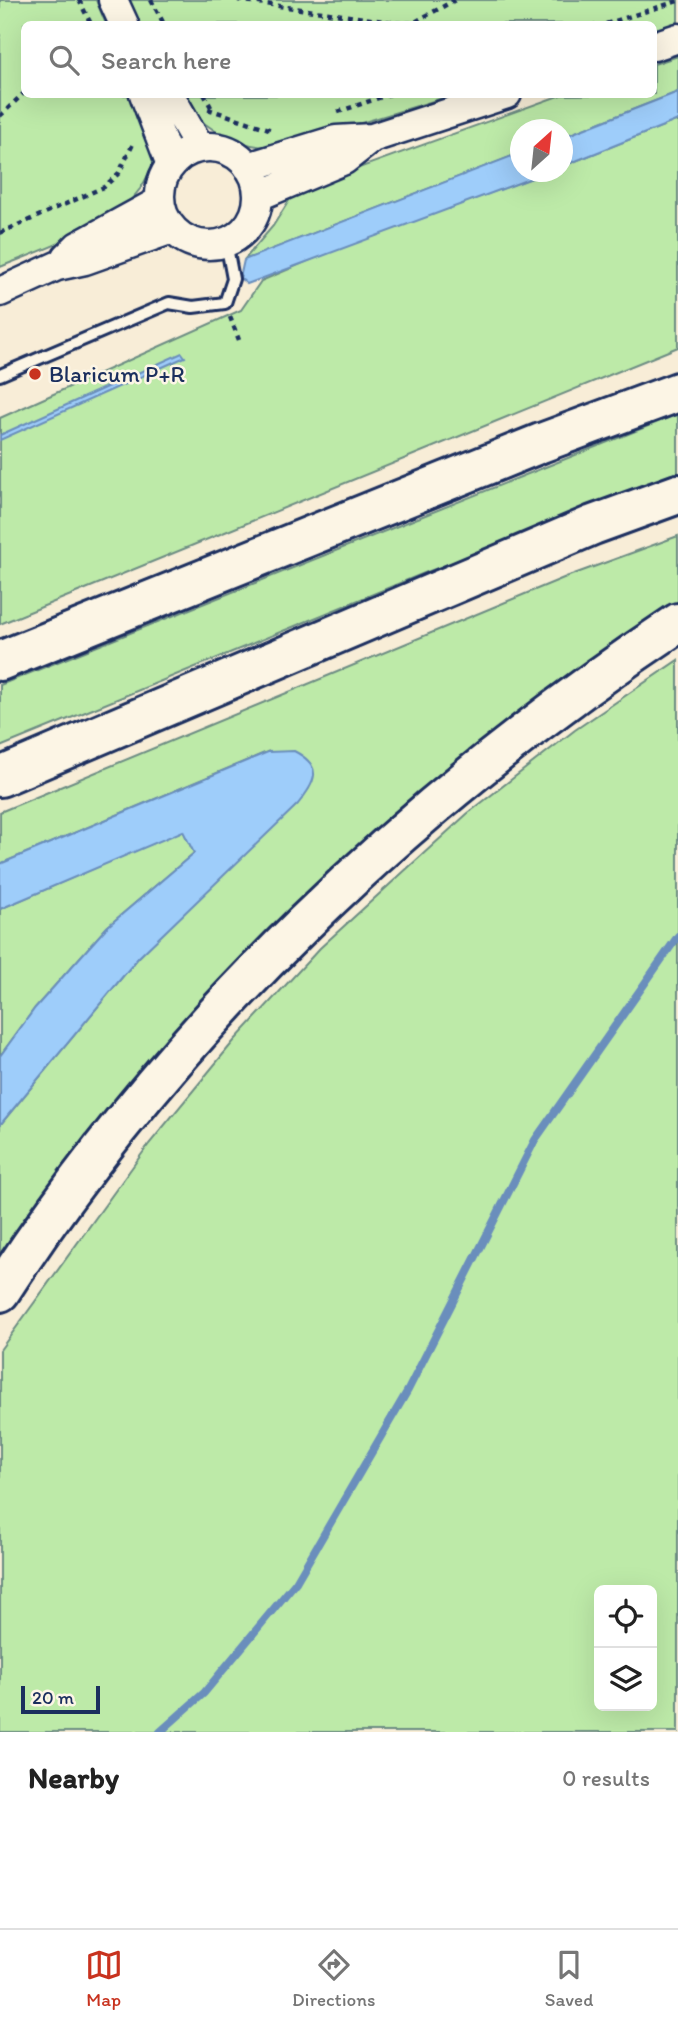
<!DOCTYPE html>
<style>
:root{--surface:#fff;--page:#f2f2f2;--text:#222;--muted:#767676;--line:#e0e0e0;--accent:#c8321e}
body{margin:0;font-family:Itim,sans-serif;background:var(--page);color:var(--text)}
.controls{position:absolute;right:21px;bottom:21px;display:grid;overflow:hidden;border-radius:10px;box-shadow:0 7px 28px #0002}
.controls button{width:63px;height:63px;display:grid;place-items:center;padding:0;border:0;border-bottom:2px solid var(--line);background:var(--surface);color:var(--text);font:35px sans-serif}
.compass{position:absolute;left:510px;top:119px;width:63px;height:63px;border-radius:50%;background:var(--surface);box-shadow:0 7px 28px #0002;rotate:27deg}
.scale{position:absolute;left:21px;bottom:18px;width:79px;box-sizing:border-box;padding-left:7px;border:4px solid #1b2f5e;border-top:0;font-size:19px;line-height:24px;white-space:nowrap;color:#1b2f5e;-webkit-text-stroke:5px #fcf5e5;paint-order:stroke}
.list{margin:0;padding:0;list-style:none}
h2{display:flex;justify-content:space-between;align-items:center;height:91px;margin:0;padding:0 28px;font-size:30px}
h2 small{font-size:23px;font-weight:400;color:var(--muted)}
.icon{flex:none;width:38px;height:38px;fill:none;stroke:currentColor;stroke-width:2;stroke-linecap:round;stroke-linejoin:round}
.map{position:relative;flex:none;width:678px;height:1732px;overflow:hidden}
.search{position:absolute;background:var(--surface);box-shadow:0 7px 28px #0002;left:21px;right:21px;top:21px;height:77px;display:flex;align-items:center;gap:18px;box-sizing:border-box;padding:0 24px;border-radius:10px;color:var(--muted);font-size:26px}
.sheet{height:196px;background:var(--surface)}
nav{display:flex;justify-content:space-around;align-items:center;box-sizing:border-box;height:98px;border-top:2px solid var(--line);background:var(--surface);font-size:19px;color:var(--muted)}
nav a{display:grid;justify-items:center;gap:4px}
nav .on{color:var(--accent)}
.map>svg:first-child{display:block}
.green{fill:#bdeaa8;stroke:#6c8c83;stroke-width:2;fill-rule:evenodd}
.water{fill:#9ecdfa;stroke:#6a8ebc;stroke-width:2}
.lines{fill:none;stroke-linecap:round;stroke-linejoin:round}
.stream{stroke:#6a8ebc;stroke-width:8}
.service-casing{stroke:#1b2f5e;stroke-width:16}
.tertiary-casing{stroke:#1b2f5e;stroke-width:33}
.motorway-casing{stroke:#1b2f5e;stroke-width:44}
.path{stroke:#1b2f5e;stroke-width:4.5;stroke-dasharray:5 5;stroke-linecap:butt}
.service{stroke:#fcf5e5;stroke-width:10}
.tertiary{stroke:#fcf5e5;stroke-width:28}
.motorway{stroke:#fcf5e5;stroke-width:38}
.poi-dot{fill:#c8321e;stroke:#fcf5e5;stroke-width:2.5}
.labels{text-anchor:middle;stroke-width:5;stroke-linejoin:round;paint-order:stroke}
.poi-label{font-size:23px;fill:#1b2f5e;stroke:#fcf5e5;text-anchor:start}
</style>
<div class="map">
<svg width="678" height="1732" viewBox="0 0 678 1732">
<rect width="100%" height="100%" fill="#f8edd7"/>
<filter id="ink" filterUnits="userSpaceOnUse"><feTurbulence type="fractalNoise" baseFrequency=".0143" numOctaves="2"/><feDisplacementMap in="SourceGraphic" scale="14" xChannelSelector="R" yChannelSelector="G"/><feConvolveMatrix kernelMatrix="1 2 1 2 8 2 1 2 1" color-interpolation-filters="sRGB"/></filter>
<g filter="url(#ink)">
<path class="green" d="M0 0H96L106 24H24V94L135 95 157 156C152 166 147 179 140 189 112 227 42 250 0 267Z
M127 0H678V24L654 32V24H137Z
M678 56V92L563 137 562 130H520V153L244 260 273 226 295 191 561 95 654 94V64Z
M180 95H453L279 148C237 147 202 131 180 95Z
M678 120V347L0 624V418L241 310 261 281 329 252 548 172H562L563 166Z
M678 414V478L427 572 0 747V685Z
M678 536V613L447 775 0 1272V1125L138 958 197 899 267 752 0 864V812L566 577Z
M678 660V1732H0V1350L149 1144 234 1041 320 948 467 814 575 730ZM599 1590H652V1706H599Z
M183 830 194 853 107 927 35 1008 0 1056V909Z"/>
<path class="water" d="M678 92V120L563 166V137Z
M520 153V172H548L247 284 240 278 244 260Z
M182 353 185 357 0 440V435Z
M294 751C325 767 315 782 298 804L138 958 0 1125V1056L35 1008 107 927 194 853 183 831 0 909V864L268 752Z"/>
<g class="lines">
<path class="stream" d="M160 1732 204 1693 296 1582 408 1390 535 1140 678 936"/>
<g class="service-casing">
<path id="service" d="M0 375 169 303 193 307 225 303 233 279 226 242"/>
</g>
<g class="tertiary-casing">
<path id="tertiary" d="M113 0 124 24
M654 46 678 38
M144 94 171 165
M169 94 200 148
M160 196a49 49 0 1 1 98 0a49 49 0 1 1-98 0Z
M248 167 336 140 372 138 507 94
M258 196 344 160 372 138
M67 257 78 246 160 201
M0 292 57 266 85 260 172 229"/>
</g>
<g class="motorway-casing">
<path id="motorway" d="M0 661 541 443 678 392
M0 777 593 525 678 494
M0 1292C173 1024 414 798 678 623"/>
</g>
<path class="path" d="M79 0 91 24
M151 0 164 24
M238 0 398 23H413L455 0
M606 24 678 1
M204 94 212 109
M208 109 272 130
M338 112 390 94
M0 116 24 93
M0 233 104 187 119 173 134 142
M230 317 239 340"/>
<use href="#service" class="service"/>
<use href="#tertiary" class="tertiary"/>
<use href="#motorway" class="motorway"/>
</g>
</g>
<circle class="poi-dot" cx="35" cy="374" r="7"/>
<g class="labels">
<g class="poi-label">
<text x="49" y="382">Blaricum P+R</text>
</g>
</g>
</svg>
<div class="controls">
<button><svg class="icon" aria-label="locate" viewBox="0 0 24 24"><circle cx="12" cy="12" r="6"/><path d="M12 2v4M12 18v4M2 12h4M18 12h4"/></svg></button>
<button><svg class="icon" aria-label="layers" viewBox="0 0 24 24"><path d="M12 4l9 5-9 5-9-5zM3 14l9 5 9-5"/></svg></button>
</div>
<svg class="compass" viewBox="-18 -18 36 36"><path d="M0-13l5 13h-10z" fill="#e53935"/><path d="M0 13l5-13h-10z" fill="#767676"/></svg>
<div class="scale">20 m</div>
<div class="search"><svg class="icon" aria-label="search" viewBox="0 0 24 24"><circle cx="10" cy="10" r="6"/><path d="M15 15l6 6"/></svg>Search here</div>
</div>
<section class="sheet">
<h2>Nearby<small>0 results</small></h2>
<ul class="list">
</ul>
</section>
<nav>
<a class="on"><svg class="icon" aria-label="map" viewBox="0 0 24 24"><path d="M3 6l6-2 6 2 6-2v14l-6 2-6-2-6 2zM9 4v14M15 6v14"/></svg>Map</a>
<a><svg class="icon" aria-label="directions" viewBox="0 0 24 24"><path d="M12 3l9 9-9 9-9-9zM9 14v-3h6M13 9l2 2-2 2"/></svg>Directions</a>
<a><svg class="icon" aria-label="saved" viewBox="0 0 24 24"><path d="M7 4h10v16l-5-4-5 4z"/></svg>Saved</a>
</nav>
